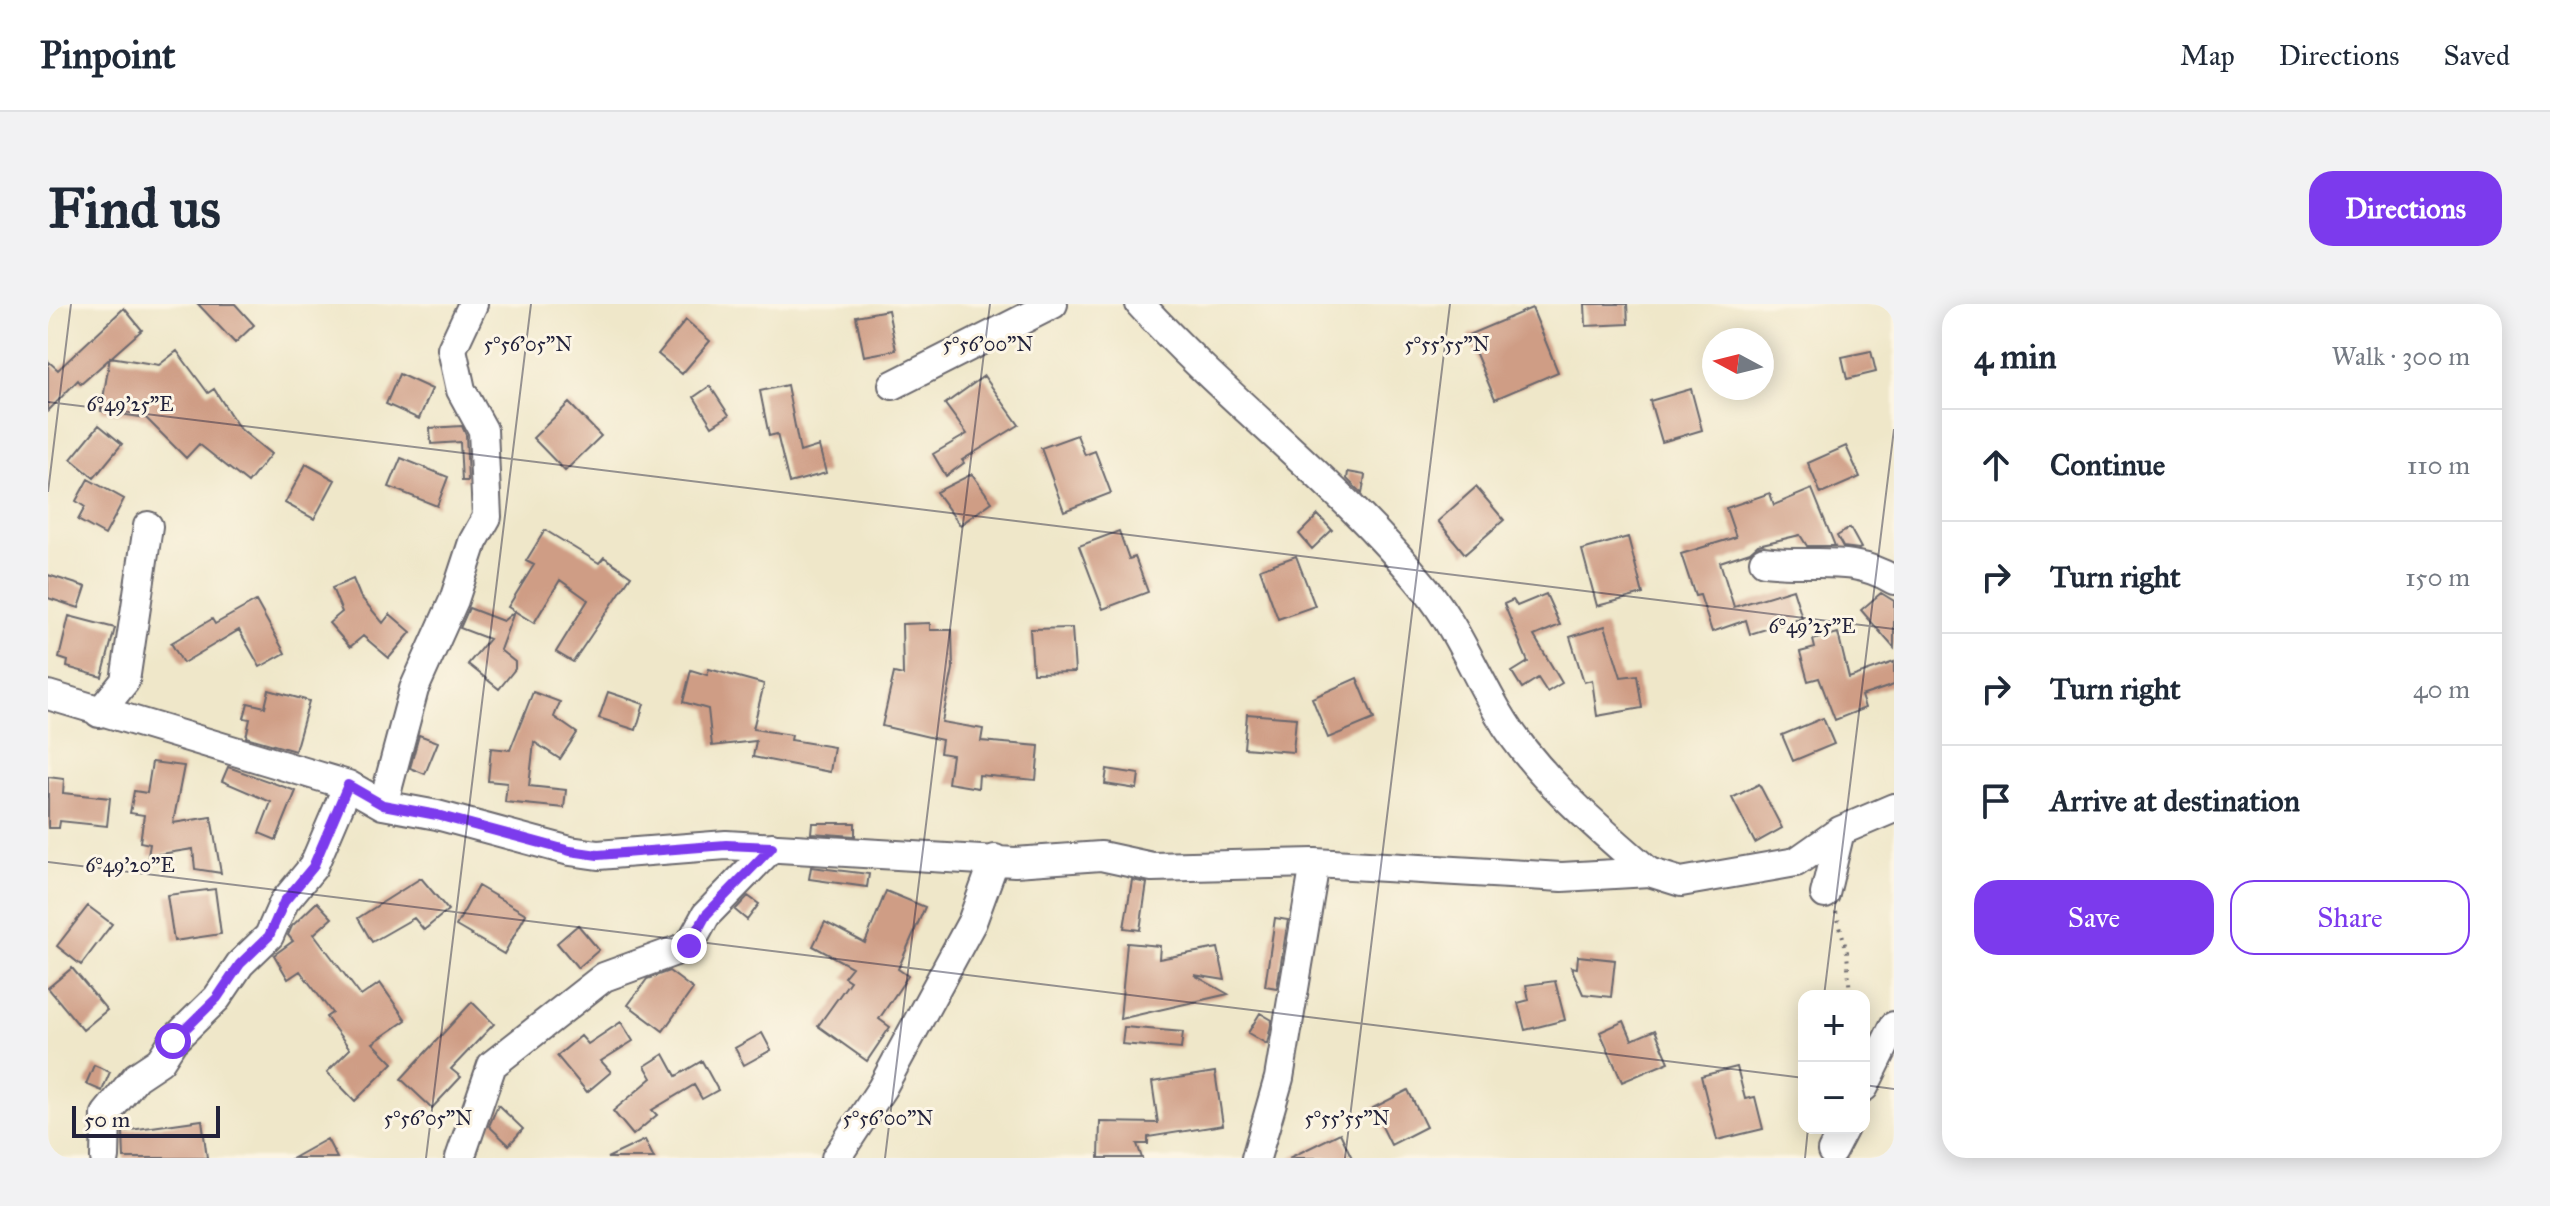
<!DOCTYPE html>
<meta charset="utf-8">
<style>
:root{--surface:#fff;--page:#f2f2f3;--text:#1f2937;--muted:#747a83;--line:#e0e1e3;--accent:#7c3aed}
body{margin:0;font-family:"IM FELL Great Primer",serif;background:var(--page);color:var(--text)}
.controls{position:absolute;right:24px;bottom:24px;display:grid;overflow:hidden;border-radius:16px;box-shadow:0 4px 20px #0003}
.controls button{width:72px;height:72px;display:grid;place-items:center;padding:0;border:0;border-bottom:2px solid var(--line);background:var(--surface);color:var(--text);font:40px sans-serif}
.compass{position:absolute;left:1654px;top:24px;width:72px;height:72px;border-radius:50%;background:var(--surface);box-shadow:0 4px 20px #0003;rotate:277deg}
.scale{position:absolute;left:24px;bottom:20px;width:148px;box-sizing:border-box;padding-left:8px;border:4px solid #22223b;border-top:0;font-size:22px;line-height:28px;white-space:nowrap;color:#22223b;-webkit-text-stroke:6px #fcf5e5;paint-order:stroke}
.stop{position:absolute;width:24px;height:24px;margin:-18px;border:6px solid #7c3aed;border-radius:50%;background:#fff}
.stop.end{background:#7c3aed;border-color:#fff;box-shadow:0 2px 8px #0008}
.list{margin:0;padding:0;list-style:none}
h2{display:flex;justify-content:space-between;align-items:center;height:104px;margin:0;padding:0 32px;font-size:34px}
h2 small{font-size:26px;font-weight:400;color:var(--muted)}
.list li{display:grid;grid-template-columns:52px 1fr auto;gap:24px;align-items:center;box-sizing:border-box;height:112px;padding:0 32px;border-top:2px solid var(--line)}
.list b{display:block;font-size:30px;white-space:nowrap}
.list em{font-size:26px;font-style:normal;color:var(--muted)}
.actions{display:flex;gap:16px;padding:24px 32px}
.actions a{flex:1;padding:18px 0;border:2px solid var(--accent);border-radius:24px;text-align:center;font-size:28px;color:var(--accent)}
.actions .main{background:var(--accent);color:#fff}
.icon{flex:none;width:44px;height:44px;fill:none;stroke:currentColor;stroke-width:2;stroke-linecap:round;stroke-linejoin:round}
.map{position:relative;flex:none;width:1846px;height:854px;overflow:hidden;border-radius:24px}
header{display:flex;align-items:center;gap:48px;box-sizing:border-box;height:112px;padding:0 40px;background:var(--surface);border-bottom:2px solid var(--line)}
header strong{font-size:38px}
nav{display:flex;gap:44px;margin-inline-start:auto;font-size:28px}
.intro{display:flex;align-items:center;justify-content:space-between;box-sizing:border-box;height:192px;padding:0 48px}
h1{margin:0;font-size:56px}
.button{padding:20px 36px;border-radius:24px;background:var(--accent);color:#fff;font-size:28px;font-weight:700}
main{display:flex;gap:48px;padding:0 48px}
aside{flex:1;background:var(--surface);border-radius:24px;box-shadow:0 4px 20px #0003}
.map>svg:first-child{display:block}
.building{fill:#cf9d85}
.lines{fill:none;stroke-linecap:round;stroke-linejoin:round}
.minor-casing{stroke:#6a676d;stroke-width:32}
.path{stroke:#6a676d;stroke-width:4;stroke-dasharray:2 6;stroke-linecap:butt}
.minor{stroke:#fff;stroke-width:28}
.route{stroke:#7c3aed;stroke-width:10}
.ticks{fill:none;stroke:#22223b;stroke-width:2;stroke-opacity:0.45}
.ticks-label{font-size:20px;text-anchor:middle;fill:#22223b;stroke:#fcf5e5;stroke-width:6;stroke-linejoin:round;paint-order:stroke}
</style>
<header>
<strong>Pinpoint</strong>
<nav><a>Map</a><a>Directions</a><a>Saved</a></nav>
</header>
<div class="intro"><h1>Find us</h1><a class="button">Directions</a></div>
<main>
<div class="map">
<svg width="1846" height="854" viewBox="0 0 1846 854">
<rect width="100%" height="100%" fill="#fcf5e5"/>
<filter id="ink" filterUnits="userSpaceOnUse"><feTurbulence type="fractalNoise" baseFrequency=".0125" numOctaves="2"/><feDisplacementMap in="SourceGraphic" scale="16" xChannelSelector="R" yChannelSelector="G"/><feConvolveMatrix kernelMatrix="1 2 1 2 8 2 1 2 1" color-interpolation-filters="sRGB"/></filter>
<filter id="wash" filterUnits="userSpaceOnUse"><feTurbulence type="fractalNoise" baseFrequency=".006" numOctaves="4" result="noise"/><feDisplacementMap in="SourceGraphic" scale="32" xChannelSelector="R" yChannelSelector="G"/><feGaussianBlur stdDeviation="1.8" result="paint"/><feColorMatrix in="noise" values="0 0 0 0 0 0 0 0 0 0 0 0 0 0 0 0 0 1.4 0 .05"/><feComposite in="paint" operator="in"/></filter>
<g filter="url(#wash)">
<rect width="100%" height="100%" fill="#efe7c9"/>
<g id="blocks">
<path class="building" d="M150 0H187L206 21 187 39Z
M1537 0H1579L1580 20 1538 22Z
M76 4 94 26 33 80 30 76 0 107V57L10 66Z
M1484 4 1510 68 1447 95 1420 31Z
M840 6 848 46 816 52 808 12Z
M638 16 662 37 634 70 610 50Z
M129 47 160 89 166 85 191 124 223 150 200 179 151 140 138 154 98 114 53 107 62 53 111 61Z
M1823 47 1828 68 1799 75 1794 53Z
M351 70 384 85 371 115 338 100Z
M936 72 971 121 914 156 916 159 898 172 885 150 919 130 897 100Z
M739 81 752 148 771 142 778 169 741 179 729 130 721 132 712 87Z
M662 82 681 111 664 122 646 93Z
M1643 85 1654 126 1614 138 1602 97Z
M521 99 553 132 517 167 485 134Z
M51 121 74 140 46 174 23 155Z
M414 122 418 131 420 177H414L412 138 383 140 382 124Z
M1029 131 1037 151 1047 147 1063 189 1016 207 993 144Z
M1798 142 1812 173 1773 190 1760 159Z
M353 154 400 173 389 202 341 183Z
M258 160 287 176 266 215 237 199Z
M1300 168 1317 171 1314 190 1299 175Z
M924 170 944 198 912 221 888 188Z
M40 175 76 195 57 231 30 216 37 203 28 197Z
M1428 183 1456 216 1417 250 1390 217Z
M1764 185 1787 242H1759L1752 231 1710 241 1702 248 1672 258 1686 303 1745 285 1754 314 1702 330 1698 316 1664 328 1652 291 1647 292 1633 250 1688 233 1678 204 1722 189 1726 201Z
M1270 211 1284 226 1264 245 1251 230Z
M1802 224 1813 244 1811 245 1795 243 1789 232Z
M497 226 551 259 556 253 583 272 525 358 508 348 540 296 512 276 486 319 460 303 486 261 478 257Z
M1071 227 1081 255 1087 253 1100 288 1055 305 1031 242Z
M1580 233 1595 290 1549 302 1534 246Z
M1248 252 1267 302 1230 315 1212 265Z
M0 271 38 283 31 304 0 294Z
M305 275 312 292 335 319 342 310 363 328 341 354 315 332 302 343 281 319 294 308 284 284Z
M1833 289 1846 297V344L1813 306Z
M1498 290 1512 321 1486 332 1514 379 1499 388 1490 374 1474 384 1464 368 1480 358 1456 300 1465 296 1469 302Z
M208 297 237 349 212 363 191 326 135 359 123 339 164 315 167 320Z
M421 304 455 317 466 308 452 346 467 358V365L451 385 420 360 441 335 412 324Z
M21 312 67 324 54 373 19 363 20 357 11 354Z
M882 319V326H904L905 365 894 418 935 425 933 437 991 442 988 476 931 471 930 484 900 479 904 451 892 449 894 436 834 422 846 369 855 371 854 320Z
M1557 322 1573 373 1589 371 1594 404 1549 412 1544 376 1536 378 1522 333Z
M1024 324 1027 368 985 369 982 325Z
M1790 329 1801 374 1846 358V381L1813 392 1817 404 1787 416 1771 374 1760 377 1752 348 1767 344 1765 336Z
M661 365 716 380 705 425 744 431 743 436 786 443 782 468 705 453 708 437 664 442 660 405 635 398 643 366 659 371Z
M1309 374 1326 415 1280 434 1264 394Z
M221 386 261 397 247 447 198 433 202 415 196 414 200 399 217 403Z
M485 388 512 398 506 413 529 429 512 455 486 438 481 482 518 486 516 504 457 498 459 479 440 477 443 444 462 446Z
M560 388 596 400 588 426 551 414Z
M1199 410 1248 414 1245 448 1196 444Z
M1775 414 1786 440 1745 457 1734 431Z
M371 431 390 438 377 470 362 464Z
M104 458 136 462 125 519 163 513 173 569 147 565 145 545 100 552 102 540 92 538 96 511 82 509 86 487 99 489Z
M180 463 248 487 228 536 211 529 223 498 174 477Z
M1059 465 1091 470 1089 485 1057 480Z
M0 473 16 475 15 489 62 494 59 522 12 517 11 524H0Z
M1711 480 1734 524 1707 539 1684 494Z
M764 519H807V532L763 529Z
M763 563 821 570 819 583 761 575Z
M373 574 400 606 376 626 366 614 324 638 310 614Z
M1084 576 1099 579 1092 626 1076 624Z
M430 582 478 610 456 650 408 622Z
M167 585 173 630 126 637 119 591Z
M838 587 877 603 850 665 860 672 831 715 842 723 819 757 770 722 802 677 796 673 804 663 765 642 777 618 817 639Z
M700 592 711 600 699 616 687 606Z
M269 598 284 614 266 630 313 692 332 679 358 716 325 739 345 759 307 797 279 768 302 745 278 713 284 709 252 667 240 675 226 651 245 637 240 631 244 622Z
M40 602 64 620 33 661 9 642Z
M1227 614 1240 616 1229 684 1217 682Z
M530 621 551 646 530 664 509 639Z
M1079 639 1112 642 1111 655 1170 644 1177 676 1146 671 1180 690 1072 715Z
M1530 652 1567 656 1563 693 1535 690 1523 663 1529 664Z
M24 664 59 706 35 726 0 684Z
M621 667 645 685 615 727 580 701 599 675Z
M1507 677 1517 716 1477 726 1470 699 1481 696 1478 681Z
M424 698 446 720 403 765 413 773 384 804 353 775Z
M1212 709 1224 716 1219 740 1200 729Z
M1576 717 1584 736 1607 726 1621 758 1574 778 1552 728Z
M573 718 585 737 553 757 563 768 539 788 509 752 533 732 540 740Z
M1076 723 1135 728 1133 745 1074 740Z
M714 729 723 746 696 761 687 744Z
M616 750 628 772 654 757 670 786 654 795 646 781 604 806 609 811 585 831 565 807 604 774 597 762Z
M46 761 62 768 54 787 38 780Z
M1689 763 1697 795 1707 793 1715 825 1669 836 1653 772Z
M1167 768 1175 821 1100 833V840H1089L1094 854H1051L1052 818 1110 819 1104 778Z
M1360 786 1378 823 1343 841 1325 804Z
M450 801 475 825 461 841 441 822Z
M154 816 159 854H76L75 827Z
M1292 829 1304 854H1241Z
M279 835 289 854H245Z
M597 836 606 854H559Z"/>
</g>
</g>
<g filter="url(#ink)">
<use href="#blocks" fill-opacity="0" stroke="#6a676d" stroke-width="2"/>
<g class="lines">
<g class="minor-casing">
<path id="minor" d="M1092 0C1182 99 1293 180 1377 284 1408 322 1426 368 1451 410 1486 470 1549 523 1601 568
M845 81 1005 0
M1716 257C1764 264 1801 249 1846 276
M0 391 300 481 335 501 389 511 522 547 550 551 678 541 967 558 1053 552 1104 563 1267 559 1514 573 1601 568 1633 578 1748 558 1792 527 1846 504
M51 409 77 377 100 222
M335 501 366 385 406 296 425 238 439 213 435 126 413 86 404 45 425 0
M1777 590 1792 527
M1816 783 1846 722
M1784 847 1796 824
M57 854 58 810 88 773 112 757 125 737 169 694 192 660 221 632 236 598 265 563 300 481
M412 854 444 761 556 673 641 642 658 611 724 543
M788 854 834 784 924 618 947 555
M1208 854 1231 774 1267 559"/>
</g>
<path class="path" d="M1788 608 1799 648 1802 692"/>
<use href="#minor" class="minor"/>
</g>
</g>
<g class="lines" filter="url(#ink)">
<path class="route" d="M125 737 169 694 192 660 221 632 236 598 265 563 300 481 335 501 389 511 522 547 550 551 678 541 724 543 658 611 641 642"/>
</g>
<path class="ticks" d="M0 98 1846 325M0 188 23 0M0 558 1756 774M1776 692 1846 125M1816 781 1846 785M378 854 483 0M837 854 942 0M1297 854 1402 0M1757 854 1760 824"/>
<g class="ticks-label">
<text x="480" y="47">5°56'05"N</text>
<text x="940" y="47">5°56'00"N</text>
<text x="1399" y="47">5°55'55"N</text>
<text x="82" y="107">6°49'25"E</text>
<text x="1764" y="329">6°49'25"E</text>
<text x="82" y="568">6°49'20"E</text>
<text x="380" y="821">5°56'05"N</text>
<text x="840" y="821">5°56'00"N</text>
<text x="1299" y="821">5°55'55"N</text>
</g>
</svg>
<div class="controls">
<button>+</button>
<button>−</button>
</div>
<svg class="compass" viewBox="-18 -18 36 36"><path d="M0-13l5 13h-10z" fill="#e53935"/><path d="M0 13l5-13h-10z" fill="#747a83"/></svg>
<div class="scale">50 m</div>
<div class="stop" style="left:125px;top:737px"></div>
<div class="stop end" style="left:641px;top:642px"></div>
</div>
<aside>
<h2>4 min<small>Walk · 300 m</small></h2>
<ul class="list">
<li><svg class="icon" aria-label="ahead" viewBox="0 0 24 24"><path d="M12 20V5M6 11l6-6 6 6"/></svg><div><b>Continue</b></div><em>110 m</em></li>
<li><svg class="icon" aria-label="right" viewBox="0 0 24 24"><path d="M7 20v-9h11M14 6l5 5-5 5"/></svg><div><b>Turn right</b></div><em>150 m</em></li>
<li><svg class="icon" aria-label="right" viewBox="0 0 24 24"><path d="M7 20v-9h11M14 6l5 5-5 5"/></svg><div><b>Turn right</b></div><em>40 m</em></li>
<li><svg class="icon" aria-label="arrive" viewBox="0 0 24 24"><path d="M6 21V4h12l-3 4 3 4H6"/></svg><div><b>Arrive at destination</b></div></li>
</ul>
<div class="actions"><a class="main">Save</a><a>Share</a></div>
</aside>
</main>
